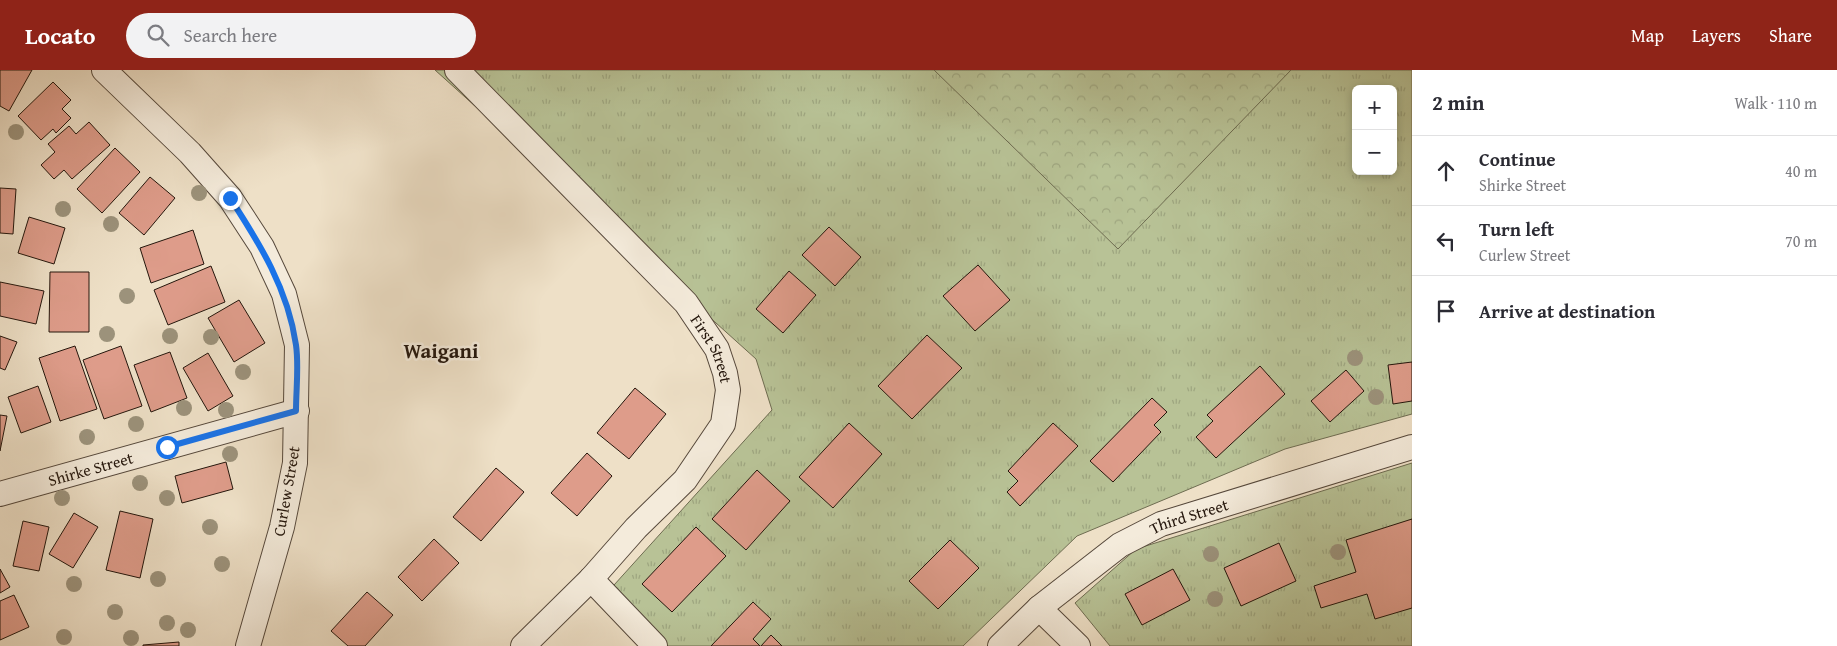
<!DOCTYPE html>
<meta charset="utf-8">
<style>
:root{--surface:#fff;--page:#f2f2f3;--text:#2b2b33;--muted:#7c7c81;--line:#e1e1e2;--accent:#8f2418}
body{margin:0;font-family:"Gentium Book Plus",serif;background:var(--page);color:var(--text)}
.controls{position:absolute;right:15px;top:15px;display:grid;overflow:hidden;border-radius:8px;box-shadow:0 2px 8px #0003}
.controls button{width:45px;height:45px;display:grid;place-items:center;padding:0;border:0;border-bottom:1px solid var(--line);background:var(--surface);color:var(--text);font:25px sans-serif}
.stop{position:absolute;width:15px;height:15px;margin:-11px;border:4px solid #1a73e8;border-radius:50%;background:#fff}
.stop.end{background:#1a73e8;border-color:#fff;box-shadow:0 1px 5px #0008}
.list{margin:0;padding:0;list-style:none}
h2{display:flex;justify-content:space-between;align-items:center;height:65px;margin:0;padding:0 20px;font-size:21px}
h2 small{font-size:16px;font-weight:400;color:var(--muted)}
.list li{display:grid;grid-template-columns:32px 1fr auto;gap:15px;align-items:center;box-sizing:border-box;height:70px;padding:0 20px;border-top:1px solid var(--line)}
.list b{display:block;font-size:19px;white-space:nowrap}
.list p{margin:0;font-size:16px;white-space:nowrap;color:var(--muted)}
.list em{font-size:16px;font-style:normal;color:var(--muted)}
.icon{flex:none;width:28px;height:28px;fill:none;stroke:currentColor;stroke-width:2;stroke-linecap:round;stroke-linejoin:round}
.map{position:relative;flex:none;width:1412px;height:576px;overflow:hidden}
header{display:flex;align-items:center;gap:30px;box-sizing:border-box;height:70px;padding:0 25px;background:var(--accent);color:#fff}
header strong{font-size:24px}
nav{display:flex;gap:28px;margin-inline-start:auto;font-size:18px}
.search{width:350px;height:45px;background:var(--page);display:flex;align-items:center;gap:12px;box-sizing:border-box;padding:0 18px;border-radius:28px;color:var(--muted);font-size:19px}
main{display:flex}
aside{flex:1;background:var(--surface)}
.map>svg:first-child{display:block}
.grass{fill:url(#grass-tufts);stroke:#6e6c51;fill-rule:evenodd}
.park{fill:url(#park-crowns);stroke:#6e6c51}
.building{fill:#de9c8a;stroke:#24160c}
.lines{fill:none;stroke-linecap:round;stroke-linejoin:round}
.minor-casing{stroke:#56483b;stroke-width:26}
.minor{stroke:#f4ebdb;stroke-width:24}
.tree{fill:#9c927b}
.route{stroke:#1a73e8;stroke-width:6}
.labels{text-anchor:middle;stroke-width:5;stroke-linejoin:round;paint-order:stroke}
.street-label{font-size:16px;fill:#24160c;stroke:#f4ebdb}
.district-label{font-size:21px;font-weight:bold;fill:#24160c;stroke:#f4ebdb}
</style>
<header>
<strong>Locato</strong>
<div class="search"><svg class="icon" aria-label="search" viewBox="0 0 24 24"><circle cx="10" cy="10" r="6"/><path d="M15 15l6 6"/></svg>Search here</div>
<nav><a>Map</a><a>Layers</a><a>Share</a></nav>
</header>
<main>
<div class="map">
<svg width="1412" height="576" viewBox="0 0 1412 576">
<defs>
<pattern id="grass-tufts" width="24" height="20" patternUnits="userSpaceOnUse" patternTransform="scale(1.25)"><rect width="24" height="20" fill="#b8c296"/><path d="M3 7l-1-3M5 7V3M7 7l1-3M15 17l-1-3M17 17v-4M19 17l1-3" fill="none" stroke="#9ea680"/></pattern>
<pattern id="park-crowns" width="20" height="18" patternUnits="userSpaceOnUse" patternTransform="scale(1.25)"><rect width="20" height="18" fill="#b8c296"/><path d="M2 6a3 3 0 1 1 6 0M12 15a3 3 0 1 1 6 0" fill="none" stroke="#9ea680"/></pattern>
</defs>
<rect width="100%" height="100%" fill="#eee0c7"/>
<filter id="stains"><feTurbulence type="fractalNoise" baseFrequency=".004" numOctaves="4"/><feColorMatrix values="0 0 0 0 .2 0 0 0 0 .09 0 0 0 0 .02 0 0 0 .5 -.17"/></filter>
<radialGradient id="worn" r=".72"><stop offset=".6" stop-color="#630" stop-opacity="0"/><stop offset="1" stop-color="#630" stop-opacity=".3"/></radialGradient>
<path class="grass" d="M435 0H1412V344L1285 379 1077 466 963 576H663L605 525 772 340 756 289ZM1356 19H1393V101H1356Z
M1412 393V576H1110L1075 533 1136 479Z"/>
<path class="park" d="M934 0H1291L1118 179Z"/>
<path class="building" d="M0 0H32L9 41 0 36Z
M53 12 71 30 62 39 71 48 56 63 53 59 41 70 18 46Z
M89 52 110 75 72 109 64 100 54 109 41 95 55 82 48 74 69 56 76 64Z
M115 78 140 102 102 143 77 119Z
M150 107 175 128 144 165 119 143Z
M0 118 16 119 13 164 0 163Z
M29 147 65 158 54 194 18 183Z
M829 157 861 187 835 216 802 185Z
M193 160 204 194 151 213 140 178Z
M978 195 1010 230 975 261 943 226Z
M211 196 225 232 168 255 154 220Z
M789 201 816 225 783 263 756 239Z
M50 202H89V262H49Z
M0 212 44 221 36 254 0 246Z
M239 230 265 273 234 292 208 248Z
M927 265 962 298 912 349 878 316Z
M0 266 17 272 5 300 0 298Z
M75 276 97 339 60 351 39 288Z
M121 276 142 336 104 349 83 290Z
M170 282 187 328 151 342 134 295Z
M208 283 233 326 208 341 183 298Z
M1412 292V331L1393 334 1388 295Z
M1260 296 1285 324 1216 388 1196 367 1213 351 1207 345Z
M1346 300 1364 321 1330 352 1311 331Z
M38 316 51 352 21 363 8 327Z
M635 318 666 344 629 389 597 363Z
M1152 328 1167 342 1154 355 1161 362 1113 412 1090 391Z
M0 345 7 346 0 381Z
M849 353 882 384 833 438 799 407Z
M1053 353 1078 376 1020 436 1007 422 1018 411 1008 401Z
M587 383 612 406 577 446 551 423Z
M226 392 233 419 182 433 175 406Z
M496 398 524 422 481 471 453 447Z
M757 400 790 431 746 480 712 449Z
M120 441 153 449 140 508 106 500Z
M74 443 98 457 73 498 49 484Z
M1412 449V538L1375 549 1367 524 1321 538 1314 516 1356 502 1346 470Z
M23 451 49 457 39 501 13 496Z
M696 457 726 486 672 542 642 514Z
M434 469 459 493 422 531 398 507Z
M950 470 979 498 938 539 909 511Z
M1279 473 1296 511 1241 536 1224 498Z
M0 499 10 517 0 523Z
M1173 499 1190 530 1142 555 1125 524Z
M367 522 393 545 365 576H348L331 561Z
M14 525 29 557 0 570V531Z
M753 532 771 549 753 569 760 576H711Z
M771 565 782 576H761Z
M179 572V576H143V575Z"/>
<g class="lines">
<g class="minor-casing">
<g id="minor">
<path d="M104 0 190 83 230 128 262 177 284 224 297 275 295 393 282 457 248 576"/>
<path id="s1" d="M457 0 686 233 717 279 725 303 728 320 723 354 685 410 636 458 591 509 523 576"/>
<path id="s2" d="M0 424 297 341"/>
<path d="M591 509 655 576"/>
<path d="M1039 538 1078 576"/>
<path id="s3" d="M1000 576 1039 538 1120 475 1161 454 1412 377"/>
</g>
</g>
<use href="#minor" class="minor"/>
</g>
<g class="tree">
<circle cx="16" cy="62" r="8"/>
<circle cx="199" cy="123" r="8"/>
<circle cx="63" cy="139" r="8"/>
<circle cx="111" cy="154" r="8"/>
<circle cx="127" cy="226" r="8"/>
<circle cx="107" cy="264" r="8"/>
<circle cx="170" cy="266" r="8"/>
<circle cx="211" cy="267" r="8"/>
<circle cx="1355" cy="288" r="8"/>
<circle cx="243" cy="302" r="8"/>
<circle cx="1376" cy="327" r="8"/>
<circle cx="184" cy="338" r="8"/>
<circle cx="226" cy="340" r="8"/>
<circle cx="136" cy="354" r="8"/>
<circle cx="87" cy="367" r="8"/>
<circle cx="230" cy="384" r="8"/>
<circle cx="140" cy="413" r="8"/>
<circle cx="62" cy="428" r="8"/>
<circle cx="167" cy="428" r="8"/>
<circle cx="210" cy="457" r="8"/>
<circle cx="1338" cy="482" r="8"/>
<circle cx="1211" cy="484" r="8"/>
<circle cx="222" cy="494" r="8"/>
<circle cx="158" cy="509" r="8"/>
<circle cx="74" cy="514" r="8"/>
<circle cx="1215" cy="529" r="8"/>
<circle cx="115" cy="542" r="8"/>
<circle cx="167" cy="553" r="8"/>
<circle cx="188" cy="560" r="8"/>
<circle cx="64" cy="567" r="8"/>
<circle cx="131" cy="568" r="8"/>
</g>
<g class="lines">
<path class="route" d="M167 377 296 341C296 319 299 296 296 275 288 219 260 174 230 128"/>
</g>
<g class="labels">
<g class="street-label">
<text dy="6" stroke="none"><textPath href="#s1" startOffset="380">First Street</textPath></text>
<text dy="6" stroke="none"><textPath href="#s2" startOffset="94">Shirke Street</textPath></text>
<text transform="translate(286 421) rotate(-80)" y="6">Curlew Street</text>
<text dy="6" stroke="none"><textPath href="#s3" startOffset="232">Third Street</textPath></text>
</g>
<g class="district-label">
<text x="441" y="288">Waigani</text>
</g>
</g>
<rect width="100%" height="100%" filter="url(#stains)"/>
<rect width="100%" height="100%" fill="url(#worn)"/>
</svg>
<div class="controls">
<button>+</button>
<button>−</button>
</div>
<div class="stop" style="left:167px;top:377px"></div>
<div class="stop end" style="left:230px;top:128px"></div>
</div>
<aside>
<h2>2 min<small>Walk · 110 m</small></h2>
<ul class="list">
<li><svg class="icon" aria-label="ahead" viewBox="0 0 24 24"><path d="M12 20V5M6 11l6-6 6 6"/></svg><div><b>Continue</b><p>Shirke Street</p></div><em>40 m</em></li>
<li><svg class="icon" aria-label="left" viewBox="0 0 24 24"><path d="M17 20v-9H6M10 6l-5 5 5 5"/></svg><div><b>Turn left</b><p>Curlew Street</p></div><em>70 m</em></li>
<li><svg class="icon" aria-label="arrive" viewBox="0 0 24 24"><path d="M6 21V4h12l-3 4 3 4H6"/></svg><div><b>Arrive at destination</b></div></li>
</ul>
</aside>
</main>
